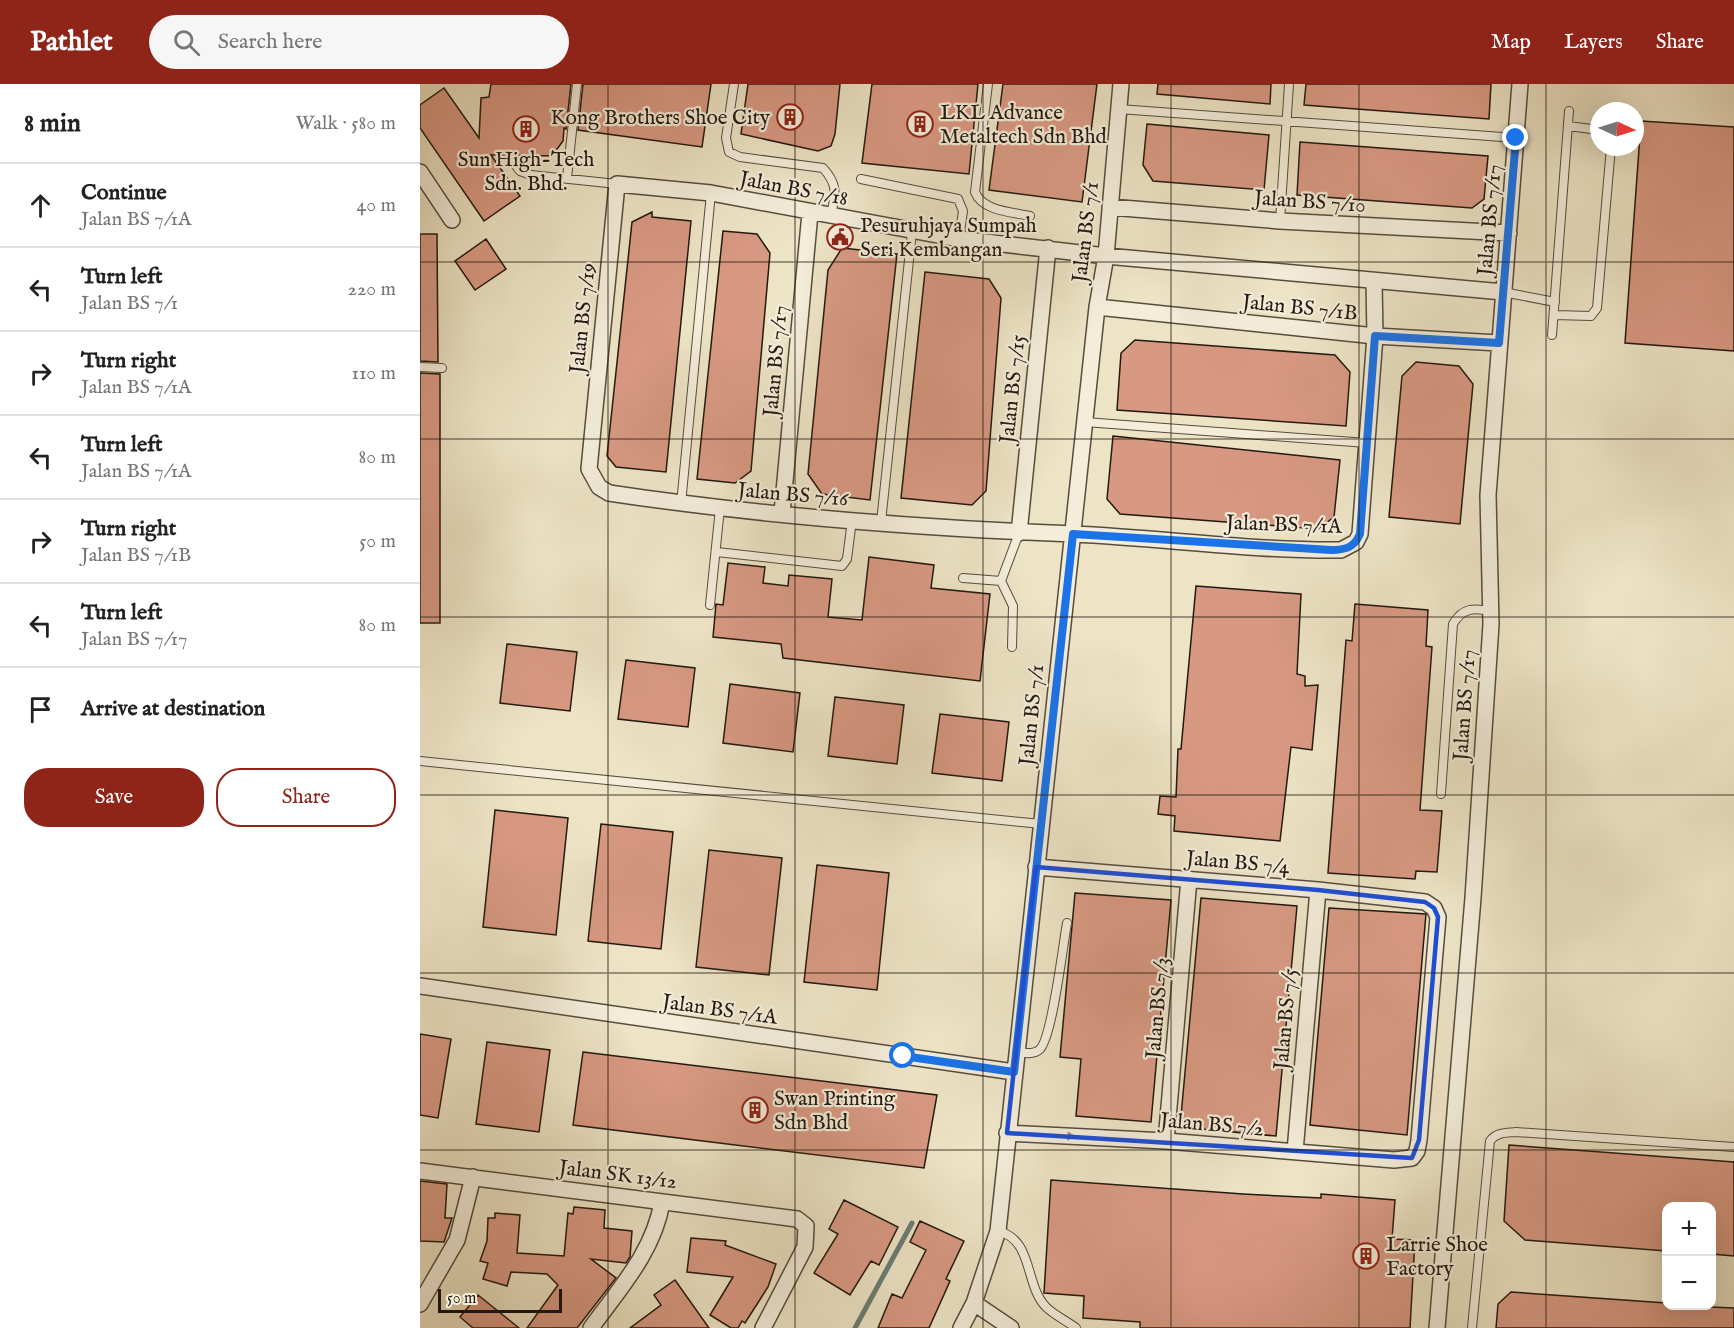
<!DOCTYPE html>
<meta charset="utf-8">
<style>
:root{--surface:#fff;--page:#f6f6f6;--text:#222;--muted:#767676;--line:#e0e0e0;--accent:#8f2418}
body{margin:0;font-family:"IM FELL English",serif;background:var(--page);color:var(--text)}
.controls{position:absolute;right:18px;bottom:18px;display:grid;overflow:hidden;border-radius:12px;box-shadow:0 6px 24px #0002}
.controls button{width:54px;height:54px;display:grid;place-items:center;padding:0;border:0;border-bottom:2px solid var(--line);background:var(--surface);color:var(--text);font:30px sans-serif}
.compass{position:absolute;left:1170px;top:18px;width:54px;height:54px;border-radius:50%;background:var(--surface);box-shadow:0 6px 24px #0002;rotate:94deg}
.scale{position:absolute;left:18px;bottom:15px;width:124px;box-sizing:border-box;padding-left:6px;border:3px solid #23190f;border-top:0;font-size:16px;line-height:21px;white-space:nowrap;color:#23190f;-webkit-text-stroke:4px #f3edda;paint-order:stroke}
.stop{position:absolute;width:18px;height:18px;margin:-14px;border:4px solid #1a73e8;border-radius:50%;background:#fff}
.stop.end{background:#1a73e8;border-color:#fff;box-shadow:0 2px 6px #0008}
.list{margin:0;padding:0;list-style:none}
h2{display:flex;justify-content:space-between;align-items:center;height:78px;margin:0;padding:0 24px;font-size:26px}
h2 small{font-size:20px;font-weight:400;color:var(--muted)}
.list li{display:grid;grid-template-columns:39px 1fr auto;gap:18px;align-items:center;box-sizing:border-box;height:84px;padding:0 24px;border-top:2px solid var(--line)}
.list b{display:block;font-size:22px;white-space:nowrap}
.list p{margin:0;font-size:20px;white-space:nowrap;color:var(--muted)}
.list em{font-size:20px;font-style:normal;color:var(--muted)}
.actions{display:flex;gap:12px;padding:18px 24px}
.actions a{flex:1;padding:14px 0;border:2px solid var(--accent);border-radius:24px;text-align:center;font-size:21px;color:var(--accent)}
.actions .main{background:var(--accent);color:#fff}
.icon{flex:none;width:33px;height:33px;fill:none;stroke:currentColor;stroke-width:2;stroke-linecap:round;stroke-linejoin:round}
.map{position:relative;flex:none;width:1314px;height:1244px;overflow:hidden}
header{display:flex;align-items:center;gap:36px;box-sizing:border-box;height:84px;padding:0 30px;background:var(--accent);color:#fff}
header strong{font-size:28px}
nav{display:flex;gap:33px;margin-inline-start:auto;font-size:21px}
.search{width:420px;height:54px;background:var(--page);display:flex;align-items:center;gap:15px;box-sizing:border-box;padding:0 21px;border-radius:33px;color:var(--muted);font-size:22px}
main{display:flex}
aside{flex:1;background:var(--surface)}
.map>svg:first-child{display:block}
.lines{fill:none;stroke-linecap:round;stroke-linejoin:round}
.stream{stroke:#6a7d73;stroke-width:5}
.building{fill:#d89983;stroke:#23190f;stroke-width:1.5}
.lane-casing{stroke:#564c3d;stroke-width:10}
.street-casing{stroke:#564c3d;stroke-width:18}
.lane{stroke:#f3edda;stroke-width:8}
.street{stroke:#f3edda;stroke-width:15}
.oneway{fill:#958e7f}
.route{stroke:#1a73e8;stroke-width:8}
.marked{fill:none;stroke:#1d4ed8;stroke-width:4.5;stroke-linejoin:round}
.grid{fill:none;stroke:#23190f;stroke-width:1.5;stroke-opacity:0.55}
.labels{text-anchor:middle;stroke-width:4.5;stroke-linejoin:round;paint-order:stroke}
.poi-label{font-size:21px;fill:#23190f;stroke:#f3edda;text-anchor:start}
.street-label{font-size:21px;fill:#23190f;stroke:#f3edda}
</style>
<header>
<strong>Pathlet</strong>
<div class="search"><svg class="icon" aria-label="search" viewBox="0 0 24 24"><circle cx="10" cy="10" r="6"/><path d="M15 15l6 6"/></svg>Search here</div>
<nav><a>Map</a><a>Layers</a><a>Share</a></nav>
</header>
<main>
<aside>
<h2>8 min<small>Walk · 580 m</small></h2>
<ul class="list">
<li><svg class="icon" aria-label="ahead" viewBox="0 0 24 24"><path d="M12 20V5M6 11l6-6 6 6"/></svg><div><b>Continue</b><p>Jalan BS 7/1A</p></div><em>40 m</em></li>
<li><svg class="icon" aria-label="left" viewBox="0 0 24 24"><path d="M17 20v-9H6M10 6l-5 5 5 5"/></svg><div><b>Turn left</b><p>Jalan BS 7/1</p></div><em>220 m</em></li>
<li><svg class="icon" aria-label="right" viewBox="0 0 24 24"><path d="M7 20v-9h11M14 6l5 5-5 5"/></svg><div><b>Turn right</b><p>Jalan BS 7/1A</p></div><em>110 m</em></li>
<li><svg class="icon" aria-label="left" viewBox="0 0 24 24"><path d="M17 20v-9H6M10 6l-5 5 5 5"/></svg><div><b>Turn left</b><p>Jalan BS 7/1A</p></div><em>80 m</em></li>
<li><svg class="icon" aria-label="right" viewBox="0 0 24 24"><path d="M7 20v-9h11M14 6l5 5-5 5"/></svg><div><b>Turn right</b><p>Jalan BS 7/1B</p></div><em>50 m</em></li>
<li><svg class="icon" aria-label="left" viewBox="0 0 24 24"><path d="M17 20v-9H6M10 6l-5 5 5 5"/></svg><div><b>Turn left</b><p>Jalan BS 7/17</p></div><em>80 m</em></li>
<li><svg class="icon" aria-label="arrive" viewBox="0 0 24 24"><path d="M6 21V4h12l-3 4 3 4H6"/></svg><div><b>Arrive at destination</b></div></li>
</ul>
<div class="actions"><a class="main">Save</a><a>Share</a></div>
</aside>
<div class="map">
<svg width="1314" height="1244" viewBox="0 0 1314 1244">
<rect width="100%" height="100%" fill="#ede4c6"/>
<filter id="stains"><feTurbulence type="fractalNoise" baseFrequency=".00333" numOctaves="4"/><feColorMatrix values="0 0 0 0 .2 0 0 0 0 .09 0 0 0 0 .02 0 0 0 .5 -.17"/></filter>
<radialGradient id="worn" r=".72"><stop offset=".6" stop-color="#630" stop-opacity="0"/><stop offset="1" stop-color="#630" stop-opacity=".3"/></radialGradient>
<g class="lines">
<path class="stream" d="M435 1244 492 1139"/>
</g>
<path class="building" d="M71 0H151L146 45 144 44 143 57 132 72 95 71 90 68 85 71H71L100 112 64 137 0 44V21L24 4 59 54 61 14 69 13Z
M163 0H291L282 63 158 46Z
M328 0H420L415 50 411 62 398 67 321 50Z
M452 0H558L549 90 442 79Z
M583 0H677L662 118 569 106Z
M738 0H851L850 20 737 10Z
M886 0H1071L1069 35 884 21Z
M1221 37 1314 43V267L1205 259Z
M727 40 849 51 844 106 733 97 723 81Z
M880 58 1068 72 1064 115 1052 124 877 111Z
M232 128V133L271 137 246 388 196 383 187 372 212 138Z
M303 147 337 150 350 169 331 387 315 399 277 395Z
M0 150H17L18 278 0 277Z
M66 155 86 185 55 206 35 177Z
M422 164 477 170 450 416 402 410 388 390 408 186Z
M505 188 569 195 581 214 566 407 552 421 481 414Z
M715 256 915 271 930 288 926 342 697 326 701 269Z
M996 278 1039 282 1053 300 1040 440 969 433 982 292Z
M0 289 20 290V539H0Z
M693 352 920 376 914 433 898 445 700 430 687 415Z
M449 473 514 481 511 504 570 510 560 597 363 574 361 560 293 553 296 520 303 521 308 479 345 483 343 499 368 502 369 491 412 495 408 533 442 536Z
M776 502 881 510 877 590 885 592V602L898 601 892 666 871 663 860 757 754 747 755 732 738 730 740 712 756 713 758 665H761Z
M935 520 1008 526 1006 562 1012 563 1000 726 1022 727 1017 788 996 787 995 795 908 789 926 556 932 557Z
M87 560 157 568 150 627 80 619Z
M206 576 275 584 268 643 198 635Z
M310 600 380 609 373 668 303 659Z
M415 613 484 621 477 680 408 672Z
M520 630 589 638 582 697 512 689Z
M75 726 148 734 136 851 63 843Z
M181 740 253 748 241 865 168 857Z
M289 766 362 774 349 891 276 883Z
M397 781 469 789 457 906 384 898Z
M655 809 751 816 731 1038 656 1032 661 975 640 973Z
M781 814 877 822 856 1052 760 1043Z
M909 824 1006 830 987 1051 890 1041Z
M0 950 31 955 18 1034 0 1031Z
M67 958 130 966 119 1048 56 1040Z
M163 968 517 1011 504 1084 153 1041Z
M1089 1061 1314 1078V1172L1292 1170V1122H1246V1167L1105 1156 1084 1137Z
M631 1096 823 1110 901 1114V1110L975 1116 972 1155 995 1156 990 1244H720V1238L663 1234 664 1212 624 1209Z
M0 1097 27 1100 25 1134H32L24 1158 0 1157Z
M424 1116 478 1143 459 1181 451 1177 430 1211 394 1189 418 1150 409 1145Z
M154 1123 185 1126 184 1144 212 1147 210 1173 206 1179 171 1175 196 1194 157 1244H107L138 1201 127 1190 91 1188 87 1202 63 1195 68 1179 60 1177 67 1157 68 1134H75V1129L100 1131 97 1169 144 1172 148 1129 153 1130Z
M500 1137 544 1157 526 1195 530 1197 509 1244H458L472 1210 482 1214 506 1166 490 1158Z
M271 1154 306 1157 305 1161 356 1180 348 1203 325 1239 322 1237 318 1244H311L290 1231 313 1193 267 1188Z
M255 1196 289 1244H210L241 1221 234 1211Z
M1091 1208 1246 1219V1221L1314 1224V1244H1076L1078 1220Z
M58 1211 99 1244H53L40 1233Z"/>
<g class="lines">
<g class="lane-casing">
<path id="lane" d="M314 0 306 54 309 68 320 73 403 84C419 102 415 110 411 132
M568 0 555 108C562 127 592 128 610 132
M699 25 1096 54
M1148 42 1179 46
M90 74 100 87 111 91 197 100
M147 94 157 0
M441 95 538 115 543 127 539 155
M860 137 869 0
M1083 208 1135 218
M1134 231 1171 232 1177 224 1191 63
M1132 251 1149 27
M0 283 22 284
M665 338 947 359
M261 420 291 109
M461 438 492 148
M297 468 422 482 427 475 432 436
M543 494 581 497
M290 521 300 424
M592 563 593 522 581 497 599 449
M0 677 621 740
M1021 710 1033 540C1043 523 1054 524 1071 527
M596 968C603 969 613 971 619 966 632 957 643 860 647 839
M578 1147C614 1156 604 1200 626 1223 634 1231 647 1237 656 1244
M1052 1244 1070 1057C1077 1048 1086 1049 1096 1048L1314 1063"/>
</g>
<g class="street-casing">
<path id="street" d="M0 88 32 136
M690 123 860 137 1089 149
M954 198 955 252 940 450 936 458 921 466C832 467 743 454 654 450 498 444 342 432 189 409L179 403 169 385 197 100 291 109 539 155 686 172 1083 208
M677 223 955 252 1079 259
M362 429 390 129
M599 449 628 164
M0 902 594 988
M587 1049 746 1057 974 1076 992 1074 997 1067 999 1056 1018 833 1014 824 1005 818 898 806 616 783
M746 1057 769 795
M875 1067 898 806
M0 1087 377 1135 386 1142 385 1163 343 1244
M554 1219 591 1244
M0 1220 37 1156 53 1093
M171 1244C200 1204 234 1167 242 1118
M541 1244 554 1219 578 1147 677 223 686 172 701 0
M1017 1244 1053 814 1071 540 1068 411 1100 0"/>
</g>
<use href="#lane" class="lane"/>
<use href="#street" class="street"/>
</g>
<defs><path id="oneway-solid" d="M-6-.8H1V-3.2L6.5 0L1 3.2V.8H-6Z" transform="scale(1.5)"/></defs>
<use class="oneway" href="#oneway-solid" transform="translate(646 1052) rotate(3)"/>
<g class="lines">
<path class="route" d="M483 972 594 988 653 450 911 466C925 466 934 464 940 450L955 252 1079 259 1096 54"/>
</g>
<path class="marked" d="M616 783 898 806 1005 818 1014 824 1018 833 999 1056 992 1074 587 1049Z"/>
<path class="grid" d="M188 0V1244M375 0V1244M563 0V1244M751 0V1244M939 0V1244M1126 0V1244M0 178H1314M0 355H1314M0 533H1314M0 711H1314M0 889H1314M0 1066H1314"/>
<defs>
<g id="building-ring" transform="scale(1.35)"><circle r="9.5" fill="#f3edda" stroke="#8f2418" stroke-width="1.5"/><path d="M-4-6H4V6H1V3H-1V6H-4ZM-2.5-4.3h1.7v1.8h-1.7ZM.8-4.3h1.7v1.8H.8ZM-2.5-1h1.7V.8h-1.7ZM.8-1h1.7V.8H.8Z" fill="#8f2418"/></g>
<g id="civic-ring" transform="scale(1.35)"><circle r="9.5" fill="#f3edda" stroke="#8f2418" stroke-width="1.5"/><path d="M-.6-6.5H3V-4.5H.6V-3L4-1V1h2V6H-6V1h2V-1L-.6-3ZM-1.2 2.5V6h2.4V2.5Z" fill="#8f2418"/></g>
</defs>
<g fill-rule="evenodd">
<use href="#building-ring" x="370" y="33"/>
<use href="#building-ring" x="500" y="40"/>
<use href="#building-ring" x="106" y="45"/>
<use href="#civic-ring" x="420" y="153"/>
<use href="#building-ring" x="335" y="1026"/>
<use href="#building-ring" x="946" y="1172"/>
</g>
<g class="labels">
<g class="poi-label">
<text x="520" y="35">LKL Advance<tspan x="520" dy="24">Metaltech Sdn Bhd</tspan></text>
<text x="350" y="40" text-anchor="end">Kong Brothers Shoe City</text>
<text x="106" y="82" text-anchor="middle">Sun High-Tech<tspan x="106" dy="24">Sdn. Bhd.</tspan></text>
<text x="440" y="148">Pesuruhjaya Sumpah<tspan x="440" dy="24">Seri Kembangan</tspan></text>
<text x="354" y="1021">Swan Printing<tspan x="354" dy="24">Sdn Bhd</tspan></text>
<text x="966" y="1167">Larrie Shoe<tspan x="966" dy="24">Factory</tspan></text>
</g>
<g class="street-label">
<text transform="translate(374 104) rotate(11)" y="7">Jalan BS 7/18</text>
<text transform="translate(890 117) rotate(4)" y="7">Jalan BS 7/10</text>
<text transform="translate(1069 136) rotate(-85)" y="7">Jalan BS 7/17</text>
<text transform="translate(665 148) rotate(-83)" y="7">Jalan BS 7/1</text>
<text transform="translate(880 223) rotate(6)" y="7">Jalan BS 7/1B</text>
<text transform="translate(162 234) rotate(-84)" y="7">Jalan BS 7/19</text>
<text transform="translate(355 277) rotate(-85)" y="7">Jalan BS 7/17</text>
<text transform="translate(592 305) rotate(-84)" y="7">Jalan BS 7/15</text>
<text transform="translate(373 410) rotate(5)" y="7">Jalan BS 7/16</text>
<text transform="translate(864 440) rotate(2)" y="7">Jalan BS 7/1A</text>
<text transform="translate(1044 621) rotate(-86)" y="7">Jalan BS 7/17</text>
<text transform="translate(611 631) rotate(-84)" y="7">Jalan BS 7/1</text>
<text transform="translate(818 778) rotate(5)" y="7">Jalan BS 7/4</text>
<text transform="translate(737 924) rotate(-85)" y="7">Jalan BS 7/3</text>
<text transform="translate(300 925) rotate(8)" y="7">Jalan BS 7/1A</text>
<text transform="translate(865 935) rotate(-85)" y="7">Jalan BS 7/5</text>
<text transform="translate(792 1040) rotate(5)" y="7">Jalan BS 7/2</text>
<text transform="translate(198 1090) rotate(7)" y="7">Jalan SK 13/12</text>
</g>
</g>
<rect width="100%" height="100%" filter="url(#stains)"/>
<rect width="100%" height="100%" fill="url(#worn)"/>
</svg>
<div class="controls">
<button>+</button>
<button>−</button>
</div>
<svg class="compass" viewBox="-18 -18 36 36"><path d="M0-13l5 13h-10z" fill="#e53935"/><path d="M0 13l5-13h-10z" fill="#767676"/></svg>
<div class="scale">50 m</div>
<div class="stop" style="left:483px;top:972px"></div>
<div class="stop end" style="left:1096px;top:54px"></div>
</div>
</main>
